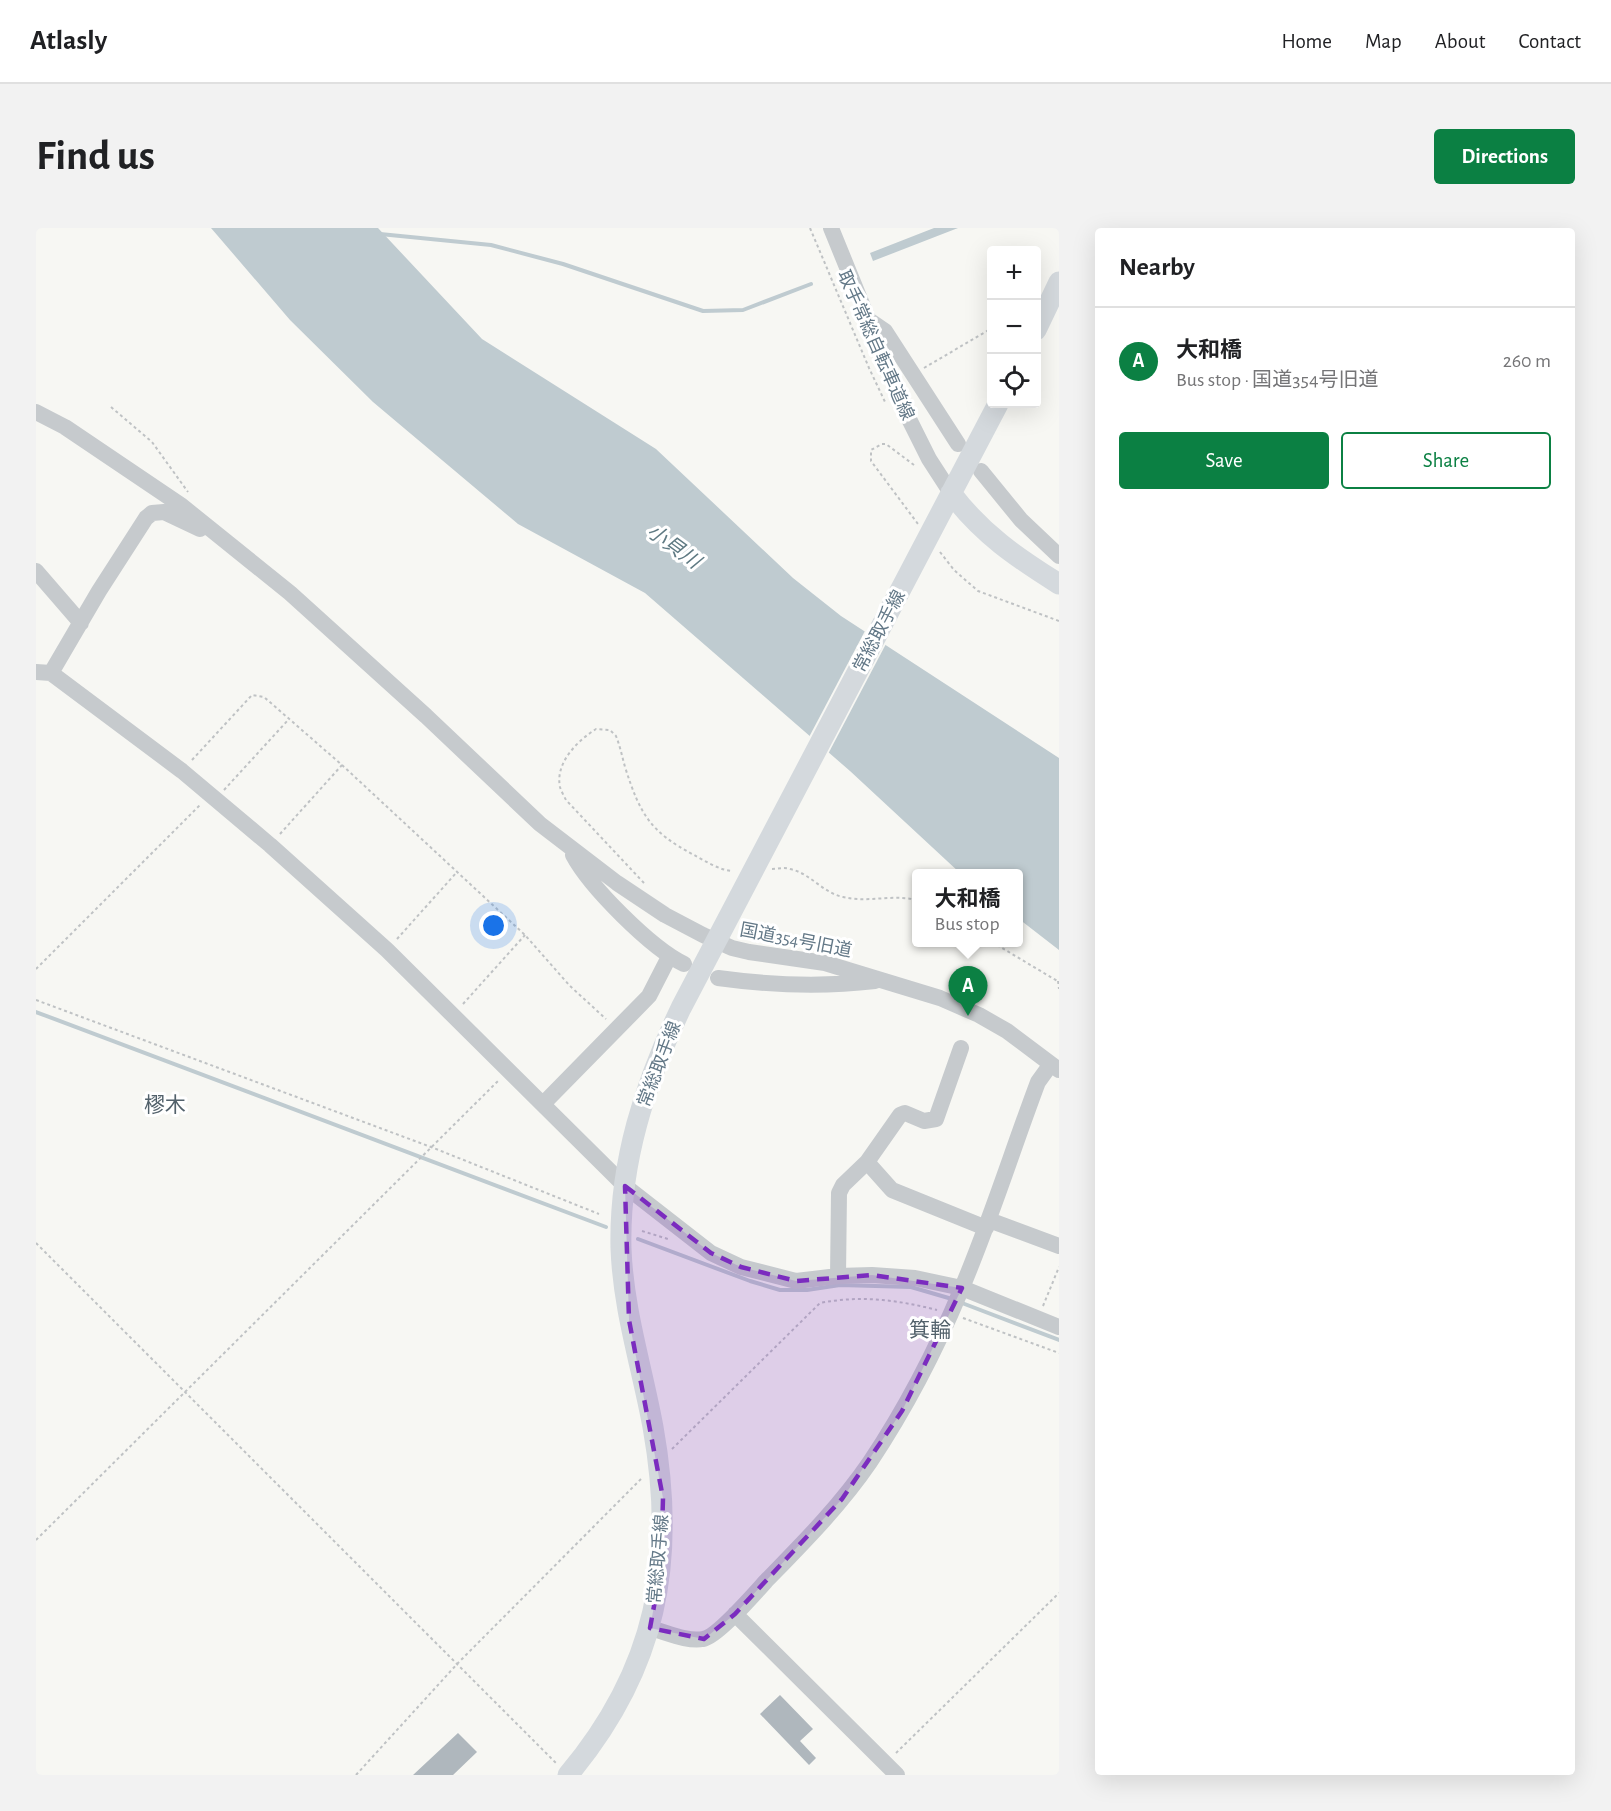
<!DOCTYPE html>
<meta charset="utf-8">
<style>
:root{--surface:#fff;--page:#f2f2f2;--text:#202124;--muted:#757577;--line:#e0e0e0;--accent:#0b8043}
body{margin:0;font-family:"Alegreya Sans","Noto Sans JP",sans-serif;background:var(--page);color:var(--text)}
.controls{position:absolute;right:18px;top:18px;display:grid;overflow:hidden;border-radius:6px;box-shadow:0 6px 24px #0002}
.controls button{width:54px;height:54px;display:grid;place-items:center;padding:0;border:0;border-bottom:2px solid var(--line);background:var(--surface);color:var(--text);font:30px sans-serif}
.you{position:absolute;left:458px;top:698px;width:21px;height:21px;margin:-15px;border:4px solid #fff;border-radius:50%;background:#1a73e8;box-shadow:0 0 0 9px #1a73e833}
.badge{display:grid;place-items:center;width:39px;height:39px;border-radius:50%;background:var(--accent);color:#fff;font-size:20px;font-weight:700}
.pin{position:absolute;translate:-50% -50px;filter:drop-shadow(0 2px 3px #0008)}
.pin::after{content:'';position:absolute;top:32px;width:21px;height:18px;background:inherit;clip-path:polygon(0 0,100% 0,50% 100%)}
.popup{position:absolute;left:876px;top:641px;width:111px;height:78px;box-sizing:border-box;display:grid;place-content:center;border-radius:6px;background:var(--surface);filter:drop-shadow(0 2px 4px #0005);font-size:20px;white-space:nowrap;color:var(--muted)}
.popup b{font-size:22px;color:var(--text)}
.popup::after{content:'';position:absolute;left:50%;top:100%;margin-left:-12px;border:12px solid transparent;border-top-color:var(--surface)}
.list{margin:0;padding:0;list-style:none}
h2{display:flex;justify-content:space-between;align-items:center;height:78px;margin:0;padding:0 24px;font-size:26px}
h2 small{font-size:20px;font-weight:400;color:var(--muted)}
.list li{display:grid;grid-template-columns:39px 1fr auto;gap:18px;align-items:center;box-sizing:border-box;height:108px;padding:0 24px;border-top:2px solid var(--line)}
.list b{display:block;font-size:22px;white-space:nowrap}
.list p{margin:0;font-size:20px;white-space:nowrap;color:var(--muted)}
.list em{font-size:20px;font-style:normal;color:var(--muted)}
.actions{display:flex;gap:12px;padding:18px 24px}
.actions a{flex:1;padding:14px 0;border:2px solid var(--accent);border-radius:6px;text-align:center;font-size:21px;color:var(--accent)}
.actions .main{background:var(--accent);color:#fff}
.icon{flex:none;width:33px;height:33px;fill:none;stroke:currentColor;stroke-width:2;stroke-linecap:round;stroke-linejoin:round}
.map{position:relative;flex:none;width:1023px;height:1547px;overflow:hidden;border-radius:6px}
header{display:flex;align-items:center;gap:36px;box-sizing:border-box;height:84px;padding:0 30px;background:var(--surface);border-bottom:2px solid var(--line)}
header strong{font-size:28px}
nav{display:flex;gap:33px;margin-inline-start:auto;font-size:21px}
.intro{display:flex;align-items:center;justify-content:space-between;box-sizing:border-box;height:144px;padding:0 36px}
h1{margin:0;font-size:42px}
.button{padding:15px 27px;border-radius:6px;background:var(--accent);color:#fff;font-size:21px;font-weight:700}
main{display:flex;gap:36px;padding:0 36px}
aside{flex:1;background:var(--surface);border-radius:6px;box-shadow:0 6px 24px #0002}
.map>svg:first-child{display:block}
.water{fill:#bfcbd0}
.pier{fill:#f7f7f3}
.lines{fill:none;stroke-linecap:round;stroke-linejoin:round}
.stream{stroke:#bfcbd0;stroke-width:4}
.building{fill:#afb7bd}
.path{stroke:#bfc2c4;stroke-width:2;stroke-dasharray:3 3;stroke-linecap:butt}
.minor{stroke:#c6cacd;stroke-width:16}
.major{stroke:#d4d9dd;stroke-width:21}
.marked{fill:#7b2cbf;fill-opacity:0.2;stroke:#7b2cbf;stroke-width:4.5;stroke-dasharray:12 8;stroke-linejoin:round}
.labels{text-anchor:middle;stroke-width:6;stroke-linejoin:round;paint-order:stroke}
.street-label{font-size:18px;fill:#637887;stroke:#fff}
.water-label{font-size:20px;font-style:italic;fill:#5f7a83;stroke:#fff}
.quarter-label{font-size:21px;fill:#52616b;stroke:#fff}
</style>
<header>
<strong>Atlasly</strong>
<nav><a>Home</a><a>Map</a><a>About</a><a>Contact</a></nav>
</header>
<div class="intro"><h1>Find us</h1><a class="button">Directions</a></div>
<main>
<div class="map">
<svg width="1023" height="1547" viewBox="0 0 1023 1547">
<rect width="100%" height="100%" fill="#f7f7f3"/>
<path class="water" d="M175 0H342L446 111 620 221 757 350 805 388 1023 530V722L983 691V646L924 645 814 543 609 365 482 296 337 174 254 92Z
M898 0H922L837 33 834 25Z"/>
<path class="pier" d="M830 401 851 414 791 528 772 511Z"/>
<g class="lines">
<path class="stream" d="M344 6 455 17 527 36 667 83 707 82 775 56
M0 784 570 999
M602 1011 714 1053 744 1062H771L804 1057 875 1059 916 1071
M926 1075 1023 1112"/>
</g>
<path class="building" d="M744 1467 777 1501 764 1513 780 1530 773 1537 724 1486Z
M422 1505 441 1524 417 1547H377Z"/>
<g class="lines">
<path class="path" d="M774 0 833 140 850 176
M888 140 956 100
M75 179 116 214 152 264
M878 237 850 216H846L835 222V233L882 296
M904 324 918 342 942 363 1023 393
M156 532 216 467 228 469 306 537 489 707 534 758 570 791
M188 562 253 491
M244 606 306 537
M736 641C742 641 748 639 754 641 774 645 787 665 807 669 832 675 856 666 881 672
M608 655 530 572C528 568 525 563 524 559 519 535 541 513 560 501L574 502 580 508C584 518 586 528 589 539 604 586 614 604 658 627 669 633 685 643 697 643
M361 711 421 644
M956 714 1023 754
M0 741 164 577
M1022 753 1023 761
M0 772 395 919 563 986
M427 776 489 707
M606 1003 632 1011
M0 1015 520 1535
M1007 1078 1023 1039
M927 1090 1023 1125
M636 1221 784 1075C825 1067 862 1072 901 1082
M0 1312 462 853
M860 1525 1023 1365
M320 1547 422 1435 606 1250"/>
<path class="minor" d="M795 0 872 189 893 231 915 265
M830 90 849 103 922 216
M0 184 29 199 146 278 254 365 390 488 504 596 581 655 629 687 667 707 696 720 713 724 789 735 904 770 943 787 971 803 1023 842
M945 243 985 292 1023 328
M0 343 45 395
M0 444 15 445 146 543 234 617 351 722 589 958 675 1025 705 1039 760 1053 802 1048 836 1047 879 1050 926 1060 1023 1099
M15 445 63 363 110 290 116 285 128 284 164 301
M537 627C554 659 615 720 648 736
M682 750C733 757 788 759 839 753
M507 876 613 768 633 729
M831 934 856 962 950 1000
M953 992 1023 1018
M802 1048 803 965 807 957 831 934 864 887 869 885 888 893 900 891 925 820
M699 1386 861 1547
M614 1400C630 1404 651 1414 667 1411 681 1409 719 1365 730 1353 767 1315 804 1278 834 1234 870 1180 900 1122 925 1062 954 994 976 923 1002 854L1015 836"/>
<path class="major" d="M1000 102 1023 54
M915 265C946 306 980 329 1023 356
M532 1547C621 1441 641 1333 617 1199 606 1139 587 1081 585 1020 583 935 609 855 645 780L962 176"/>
</g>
<path class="marked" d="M589 958 675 1025 705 1039 760 1053 836 1047 926 1060 866 1183 806 1271 699 1386 668 1411 614 1400 625 1340 627 1270 593 1092Z"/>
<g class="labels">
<g class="street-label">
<text transform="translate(840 117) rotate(66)" y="6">取手常総自転車道線</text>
<text transform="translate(843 403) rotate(-62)" y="6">常総取手線</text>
<text transform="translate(760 712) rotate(11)" y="6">国道354号旧道</text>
<text transform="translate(623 836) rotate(-69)" y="6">常総取手線</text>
<text transform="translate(622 1331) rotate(-85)" y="6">常総取手線</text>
</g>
<g class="water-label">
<text transform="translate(638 318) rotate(36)" y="7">小貝川</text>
</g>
<g class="quarter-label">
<text x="129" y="884">樛木</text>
<text x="894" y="1109">箕輪</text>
</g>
</g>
</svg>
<div class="controls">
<button>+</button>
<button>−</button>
<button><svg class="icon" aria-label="locate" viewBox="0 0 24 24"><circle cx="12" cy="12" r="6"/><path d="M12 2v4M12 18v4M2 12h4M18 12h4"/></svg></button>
</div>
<div class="you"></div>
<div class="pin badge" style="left:932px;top:788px">A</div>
<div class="popup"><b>大和橋</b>Bus stop</div>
</div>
<aside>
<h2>Nearby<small></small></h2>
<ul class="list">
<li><span class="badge">A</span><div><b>大和橋</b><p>Bus stop · 国道354号旧道</p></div><em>260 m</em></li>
</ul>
<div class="actions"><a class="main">Save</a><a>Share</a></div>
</aside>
</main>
